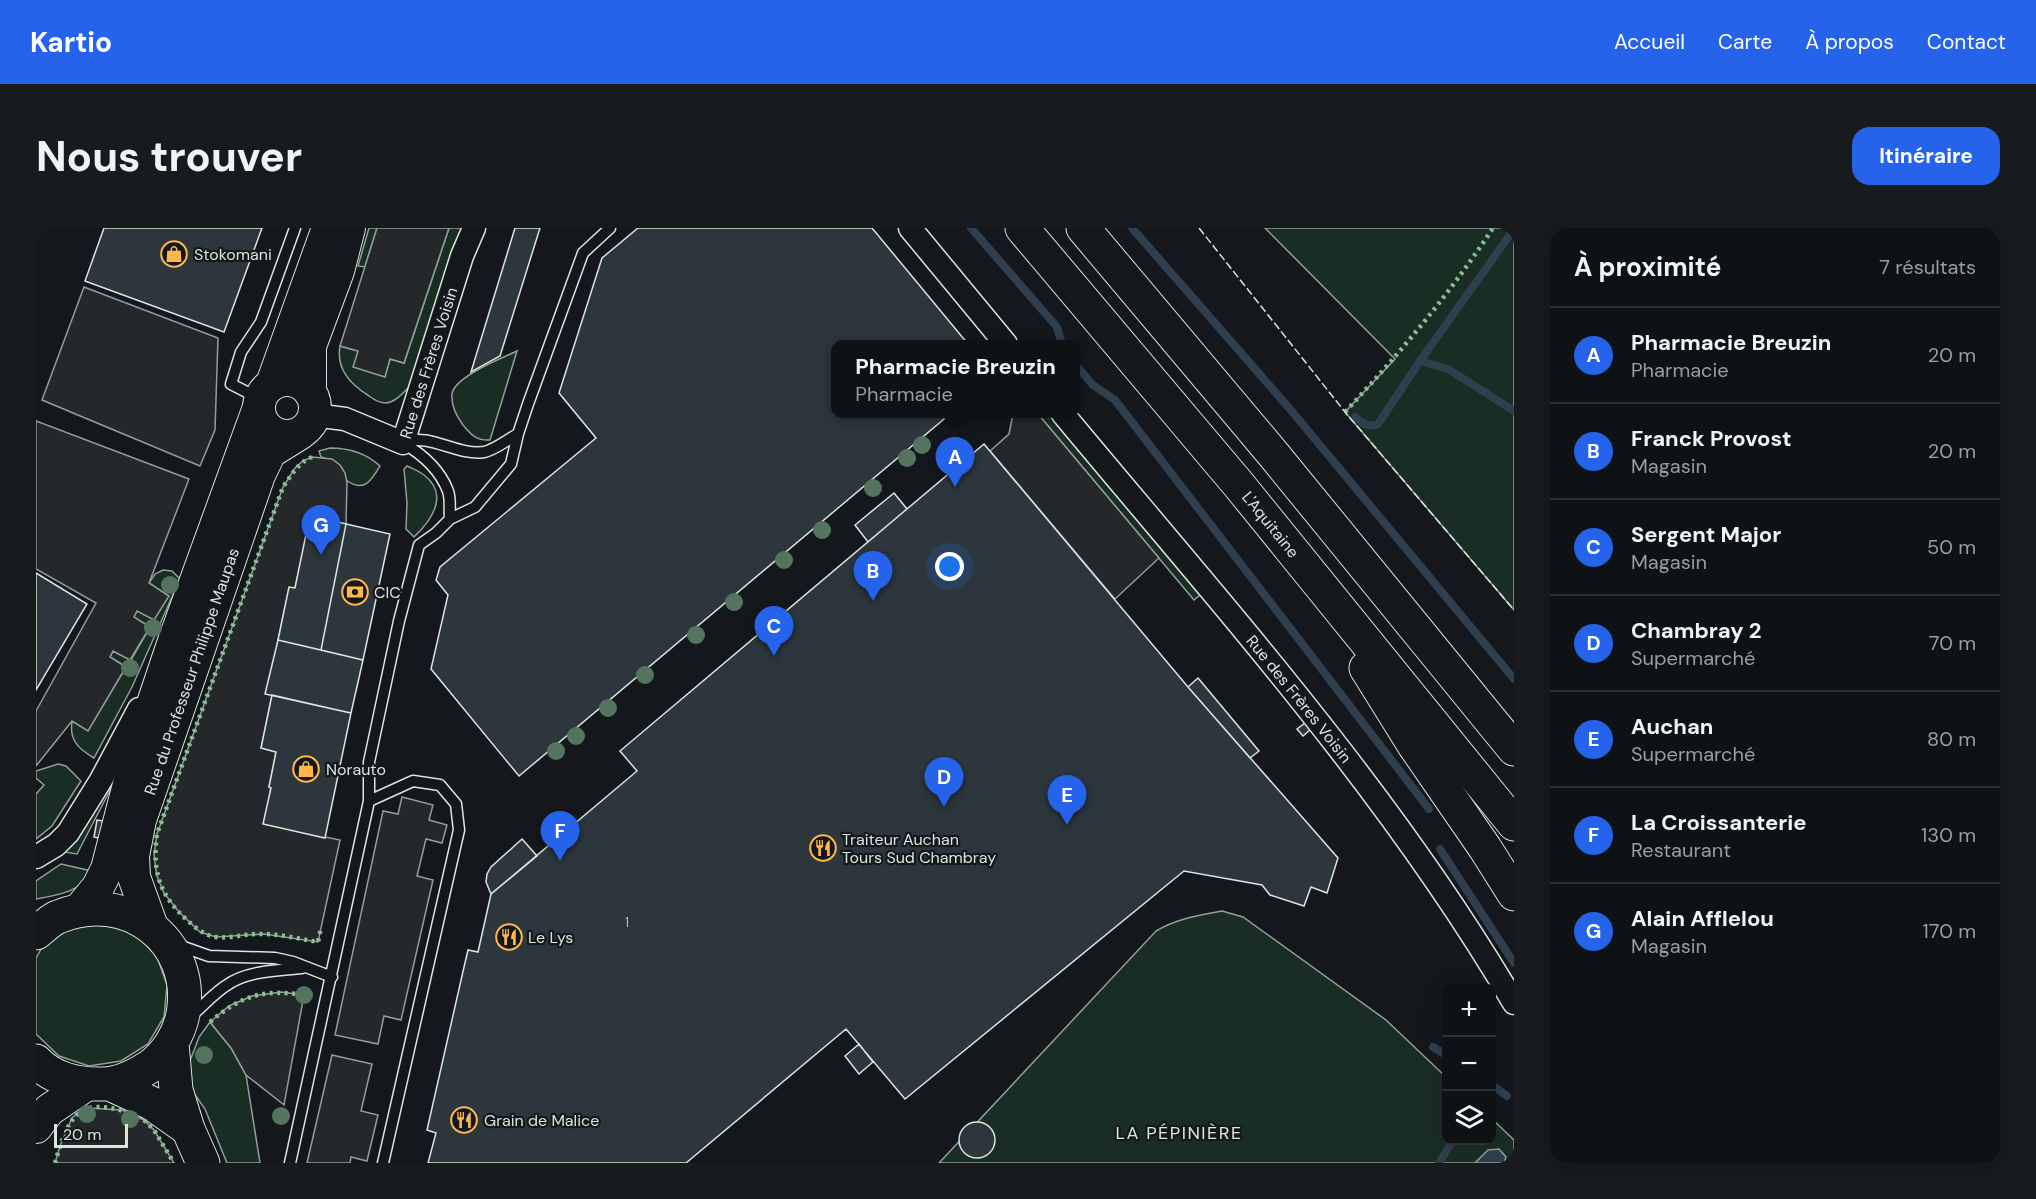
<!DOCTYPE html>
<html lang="fr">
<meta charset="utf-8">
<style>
:root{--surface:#0f1215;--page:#181b1e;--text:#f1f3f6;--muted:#9b9ea0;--line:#2f3234;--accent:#2563eb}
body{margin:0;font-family:"DM Sans",sans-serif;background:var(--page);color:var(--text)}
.controls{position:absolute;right:18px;bottom:18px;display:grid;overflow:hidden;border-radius:12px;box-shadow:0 6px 24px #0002}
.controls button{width:54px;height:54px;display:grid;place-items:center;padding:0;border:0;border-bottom:2px solid var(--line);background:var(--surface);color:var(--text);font:30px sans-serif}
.scale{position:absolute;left:18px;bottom:15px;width:74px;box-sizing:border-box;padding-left:6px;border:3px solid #d8e6dc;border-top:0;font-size:16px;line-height:21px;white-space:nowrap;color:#d8e6dc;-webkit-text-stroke:4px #14181c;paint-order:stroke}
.you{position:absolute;left:914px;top:339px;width:21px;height:21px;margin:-15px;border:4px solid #fff;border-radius:50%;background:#1a73e8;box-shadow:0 0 0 9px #1a73e833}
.badge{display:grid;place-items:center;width:39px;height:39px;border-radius:50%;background:var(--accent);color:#fff;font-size:20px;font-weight:700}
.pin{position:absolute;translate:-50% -50px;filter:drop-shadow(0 2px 3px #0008)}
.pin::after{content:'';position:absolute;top:32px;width:21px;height:18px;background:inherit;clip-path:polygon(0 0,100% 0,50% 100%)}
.popup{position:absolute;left:795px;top:112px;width:249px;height:78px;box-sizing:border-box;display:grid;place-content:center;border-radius:12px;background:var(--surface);filter:drop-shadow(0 2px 4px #0005);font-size:20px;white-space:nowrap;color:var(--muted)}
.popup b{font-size:22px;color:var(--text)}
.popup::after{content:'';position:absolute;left:50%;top:100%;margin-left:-12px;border:12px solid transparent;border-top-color:var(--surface)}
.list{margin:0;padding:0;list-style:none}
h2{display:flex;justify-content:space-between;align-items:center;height:78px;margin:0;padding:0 24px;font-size:26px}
h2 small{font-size:20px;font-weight:400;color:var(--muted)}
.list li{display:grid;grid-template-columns:39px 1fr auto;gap:18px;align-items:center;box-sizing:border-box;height:96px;padding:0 24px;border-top:2px solid var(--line)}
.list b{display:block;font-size:22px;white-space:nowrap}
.list p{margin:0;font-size:20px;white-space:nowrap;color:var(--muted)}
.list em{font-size:20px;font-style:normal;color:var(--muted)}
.icon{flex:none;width:33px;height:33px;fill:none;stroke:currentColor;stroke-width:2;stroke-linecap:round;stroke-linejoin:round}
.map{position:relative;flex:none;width:1478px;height:935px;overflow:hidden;border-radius:18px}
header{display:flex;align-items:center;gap:36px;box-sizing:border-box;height:84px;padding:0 30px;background:var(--accent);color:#fff}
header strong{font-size:28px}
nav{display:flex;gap:33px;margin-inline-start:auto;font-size:21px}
.intro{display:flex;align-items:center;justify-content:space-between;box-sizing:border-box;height:144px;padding:0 36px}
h1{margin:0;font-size:42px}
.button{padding:15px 27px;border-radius:18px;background:var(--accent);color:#fff;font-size:21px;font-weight:700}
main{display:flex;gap:36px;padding:0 36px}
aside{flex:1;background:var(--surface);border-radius:18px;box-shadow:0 6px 24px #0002}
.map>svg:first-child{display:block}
.green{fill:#1a2d24;stroke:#939e99;stroke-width:1.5}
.parking{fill:#24282b;stroke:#939e99;stroke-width:1.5}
.water{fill:#2f3f4d;stroke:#939e99;stroke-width:1.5}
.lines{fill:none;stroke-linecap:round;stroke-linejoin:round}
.stream{stroke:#2f3f4d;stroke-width:8}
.building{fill:#2c363c;stroke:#d8e6dc;stroke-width:1.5}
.lane-casing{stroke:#d8e6dc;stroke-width:13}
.street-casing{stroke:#d8e6dc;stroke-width:25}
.secondary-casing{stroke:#d8e6dc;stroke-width:34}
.primary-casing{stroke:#d8e6dc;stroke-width:35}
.highway-casing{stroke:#d8e6dc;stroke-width:35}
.lane{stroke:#14181c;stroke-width:10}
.street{stroke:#14181c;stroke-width:22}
.secondary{stroke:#14181c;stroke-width:32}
.primary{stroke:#14181c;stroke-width:33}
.highway{stroke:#14181c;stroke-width:33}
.hedge{stroke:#8ac095;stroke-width:4.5;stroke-dasharray:3 4.5;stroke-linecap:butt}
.fence{stroke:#d8e6dc;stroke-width:1.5;stroke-dasharray:8 3;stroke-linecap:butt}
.tree{fill:#55745f}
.labels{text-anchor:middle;stroke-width:4.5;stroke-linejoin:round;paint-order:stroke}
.number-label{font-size:14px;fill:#adbab4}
.poi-label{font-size:16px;fill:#d8e6dc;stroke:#14181c;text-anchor:start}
.street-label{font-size:16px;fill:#d8e6dc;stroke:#14181c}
.neighbourhood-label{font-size:18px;letter-spacing:1.5px;fill:#d8e6dc;stroke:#14181c}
</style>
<header>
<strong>Kartio</strong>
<nav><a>Accueil</a><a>Carte</a><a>À propos</a><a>Contact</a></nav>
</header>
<div class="intro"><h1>Nous trouver</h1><a class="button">Itinéraire</a></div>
<main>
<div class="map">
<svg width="1478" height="935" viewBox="0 0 1478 935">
<rect width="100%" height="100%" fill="#14181c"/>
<path class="green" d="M333 0H341L329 39 322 38Z
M413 0H426L373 159C367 165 360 174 350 175 344 175 337 171 333 168 314 156 300 141 304 118L322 123 349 148 354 131 368 135Z
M1229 0H1478V382L1309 184 1359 131Z
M481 123 454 212C441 213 435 207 427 197 421 189 415 177 416 166 418 149 466 130 481 123Z
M1002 186H1012L1164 367 1158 372Z
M294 220C313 220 330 225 344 238 335 253 328 265 310 252 307 239 297 232 285 229L283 223Z
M371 238C377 241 383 243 388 247 414 267 395 293 378 309L370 301 371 275 368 241Z
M127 342 136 343 144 351 96 459 58 530C43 521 33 513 36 493L52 502 90 439 74 429 77 423 95 432 114 399 97 389 102 382 132 368 113 355 119 346Z
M22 536 30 538 45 553 16 598 0 611V566L8 557 0 550V543Z
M77 541 84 543 41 626 21 623Z
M25 636 60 644C43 663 24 667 0 671V653Z
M1186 683 1207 689 1350 792 1410 849V912H1456V891L1478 912V935H903L1120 703C1140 691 1163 687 1186 683Z
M66 694 97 705 120 726 131 757 128 789 112 816 85 833 53 838 23 828 0 806V730L8 716 35 699Z
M174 794 195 820 210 847 224 935H191L169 881 157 864 152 838 163 809Z"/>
<path class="parking" d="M341 0H413L368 135 354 131 349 149 317 139 322 123 304 118Z
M48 59 182 110 179 202 164 238 6 172Z
M977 186H1002L1123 330 1079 371 954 223 973 206Z
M0 193 153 251 113 355 133 368 118 392 101 383 98 389 114 399 94 432 77 423 74 429 90 439 52 503 36 493 0 538V483L60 375 0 341Z
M276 229 296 231 304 237 309 245 311 255 310 296 275 287 259 360H253L242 412 236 467 225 520 240 524 233 559 235 560 228 596 304 612 282 714 228 706 180 709 164 704 143 684 128 665 121 648 118 627 121 606 247 259 259 240 267 233Z
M366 569 397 577 393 592 411 597 406 615 390 611 381 648 397 652 365 792 348 788 342 816 299 807 347 583 362 586Z
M245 764 268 767 248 877 210 847 195 820 174 794 193 778 216 768Z
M296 827 336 836 325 883 342 887 331 933 315 929 314 935H271Z
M52 880 86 882 108 892 118 902 138 935H19L24 918 36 890 44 883Z"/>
<path class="water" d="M1463 921 1470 929 1468 935H1439L1452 922Z"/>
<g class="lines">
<path class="stream" d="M935 0 1021 99 1026 116
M1096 0 1254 181 1478 451
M1384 133 1478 1
M1039 136 1057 157 1079 172 1393 581
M1319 189C1326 195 1332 200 1342 196L1384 133 1412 141 1478 183
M1404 621 1478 735
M1397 819 1410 827
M1456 857 1471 868
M1403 935 1417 912"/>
</g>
<path class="building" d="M68 0H226L188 104 49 53Z
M479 0H504L464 128 435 144Z
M602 0H836L932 116H799V186H914L483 548 395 441 412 367 400 352 404 339 560 210 523 165 566 30Z
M948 216 1152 459 1302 630 1291 665 1275 659 1268 678 1234 667 1226 657 1148 643 869 871 810 801 650 935H392L400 905 391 902 428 739 432 722 442 724 455 666 601 543 584 523Z
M858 265 871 281 832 314 819 297Z
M274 287 310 296 285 422 242 412 253 359 259 360Z
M310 296 354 306 327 432 285 422Z
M0 345 51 376 0 462Z
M242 412 327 432 315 485 229 466Z
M1162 450 1223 523 1214 530 1152 459Z
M236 467 315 485 289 610 227 596 235 560 233 559 240 524 225 520Z
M1269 495 1274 502 1267 508 1261 501Z
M61 592 67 593 63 610 58 609Z
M486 611 501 628 455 666 450 654 451 646 455 639Z
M823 816 837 834 823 846 809 828Z
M923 912a18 18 0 1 1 36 0a18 18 0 1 1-36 0Z"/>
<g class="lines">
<g class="lane-casing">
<path id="lane" d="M224 171 195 156 205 124 225 94 259 0
M369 214C394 205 421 228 448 224 459 222 472 211 482 206
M367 215C386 226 404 242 412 263 415 271 413 283 414 291
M333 573V534L363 393 383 317 400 305 414 291 439 279 475 236 482 206 492 176 547 25 574 0
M139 716 173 728 239 730 257 734 296 749
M155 788C167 778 178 765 191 757 210 743 243 742 266 740
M254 935 333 573 377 553 404 557 420 576 423 602 347 935"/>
</g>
<g class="street-casing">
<g id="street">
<path d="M874 0 970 116"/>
<path id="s1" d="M1027 186C1184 375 1353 562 1478 775"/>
<path id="s2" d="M278 187 309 191 367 215 426 28 438 0"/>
<path d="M0 629 20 617 32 605 65 552 103 481"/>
</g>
</g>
<g class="secondary-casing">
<g id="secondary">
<circle cx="251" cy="180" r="28"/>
<path d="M236 156 292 0"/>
<path d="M274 164V118L302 43 313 0"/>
<path d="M43 682 62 659 71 641 104 514 138 413 222 182"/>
<path id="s3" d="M116 699 98 649 97 628 104 592 223 247 234 224 263 206"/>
<path d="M0 899 13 882 50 857"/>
</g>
</g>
<g class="primary-casing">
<path id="primary" d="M0 705C7 700 14 692 22 689 90 660 160 713 147 786 143 807 130 827 113 839 99 848 84 856 67 856 43 857 16 851 0 833
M136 815 140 862 152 901 167 935
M74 856 115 875 152 901"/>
</g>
<g class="highway-casing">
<g id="highway">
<path id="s4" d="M986 0 1203 257 1478 596"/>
<path d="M1047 0 1238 227 1478 521"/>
<path d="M1330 440 1378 517 1449 620 1478 666"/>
</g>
</g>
<use href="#lane" class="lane"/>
<use href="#street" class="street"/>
<use href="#secondary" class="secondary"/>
<use href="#primary" class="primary"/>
<use href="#highway" class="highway"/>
<path class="hedge" d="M1309 184C1364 125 1413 67 1457 0
M276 229C262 235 256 246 247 259L121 606C116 643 123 667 152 693 160 700 169 708 180 709 195 711 211 705 226 706 245 706 264 711 282 714L285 700
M174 794C206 767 227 761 268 767
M108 892 118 902 138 935
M19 935C33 885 44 867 99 887"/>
<path class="fence" d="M1163 0 1309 184 1478 382"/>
</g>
<g class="tree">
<circle cx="886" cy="217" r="9"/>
<circle cx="871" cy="230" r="9"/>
<circle cx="837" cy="260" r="9"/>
<circle cx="786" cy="302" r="9"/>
<circle cx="748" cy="332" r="9"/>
<circle cx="134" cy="357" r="9"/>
<circle cx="698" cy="374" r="9"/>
<circle cx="117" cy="400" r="9"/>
<circle cx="660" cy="407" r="9"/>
<circle cx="94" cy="440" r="9"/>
<circle cx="609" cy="447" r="9"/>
<circle cx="572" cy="480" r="9"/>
<circle cx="540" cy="508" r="9"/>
<circle cx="520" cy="523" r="9"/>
<circle cx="268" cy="767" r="9"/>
<circle cx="168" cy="827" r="9"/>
<circle cx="51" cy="886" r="9"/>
<circle cx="245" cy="888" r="9"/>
<circle cx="94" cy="891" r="9"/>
</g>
<defs>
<g id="shop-ring" transform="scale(1.35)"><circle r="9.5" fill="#14181c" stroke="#ffb74d" stroke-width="1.5"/><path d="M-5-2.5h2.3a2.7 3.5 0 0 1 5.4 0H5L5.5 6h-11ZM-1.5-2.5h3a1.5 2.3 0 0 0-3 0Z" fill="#ffb74d"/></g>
<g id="bank-ring" transform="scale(1.35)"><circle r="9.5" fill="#14181c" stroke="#ffb74d" stroke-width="1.5"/><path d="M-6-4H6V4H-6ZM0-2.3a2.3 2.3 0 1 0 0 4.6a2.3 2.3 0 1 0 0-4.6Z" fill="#ffb74d"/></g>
<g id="restaurant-ring" transform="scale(1.35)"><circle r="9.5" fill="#14181c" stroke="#ffb74d" stroke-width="1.5"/><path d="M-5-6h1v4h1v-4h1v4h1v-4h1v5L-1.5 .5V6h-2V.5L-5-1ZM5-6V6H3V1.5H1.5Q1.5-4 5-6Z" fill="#ffb74d"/></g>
</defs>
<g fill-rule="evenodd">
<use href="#shop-ring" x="138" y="26"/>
<use href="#bank-ring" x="319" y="364"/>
<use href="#shop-ring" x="270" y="541"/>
<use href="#restaurant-ring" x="787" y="620"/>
<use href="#restaurant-ring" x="473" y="709"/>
<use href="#restaurant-ring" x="428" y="892"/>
</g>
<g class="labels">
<g class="number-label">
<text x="591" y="699">1</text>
</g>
<g class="poi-label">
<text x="158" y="32">Stokomani</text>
<text x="338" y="370">CIC</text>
<text x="290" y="547">Norauto</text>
<text x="806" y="617">Traiteur Auchan<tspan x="806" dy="18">Tours Sud Chambray</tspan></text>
<text x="492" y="715">Le Lys</text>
<text x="448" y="898">Grain de Malice</text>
</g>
<g class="street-label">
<text dy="6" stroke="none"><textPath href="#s2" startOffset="178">Rue des Frères Voisin</textPath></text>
<text dy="6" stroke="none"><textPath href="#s4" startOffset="387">L'Aquitaine</textPath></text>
<text dy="6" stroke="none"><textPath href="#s3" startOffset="268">Rue du Professeur Philippe Maupas</textPath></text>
<text dy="6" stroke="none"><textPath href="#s1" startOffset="370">Rue des Frères Voisin</textPath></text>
</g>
<g class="neighbourhood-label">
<text x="1143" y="911">LA PÉPINIÈRE</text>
</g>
</g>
</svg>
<div class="controls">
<button>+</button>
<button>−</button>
<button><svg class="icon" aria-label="layers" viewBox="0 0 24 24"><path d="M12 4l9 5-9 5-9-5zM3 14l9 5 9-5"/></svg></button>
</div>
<div class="scale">20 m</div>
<div class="you"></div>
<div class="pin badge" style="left:919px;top:259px">A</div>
<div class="popup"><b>Pharmacie Breuzin</b>Pharmacie</div>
<div class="pin badge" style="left:837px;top:373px">B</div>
<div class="pin badge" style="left:738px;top:428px">C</div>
<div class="pin badge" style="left:908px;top:579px">D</div>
<div class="pin badge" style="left:1031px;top:597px">E</div>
<div class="pin badge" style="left:524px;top:633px">F</div>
<div class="pin badge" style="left:285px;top:327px">G</div>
</div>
<aside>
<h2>À proximité<small>7 résultats</small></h2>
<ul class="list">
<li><span class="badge">A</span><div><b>Pharmacie Breuzin</b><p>Pharmacie</p></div><em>20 m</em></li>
<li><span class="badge">B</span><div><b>Franck Provost</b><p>Magasin</p></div><em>20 m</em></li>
<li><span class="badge">C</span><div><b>Sergent Major</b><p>Magasin</p></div><em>50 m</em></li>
<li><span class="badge">D</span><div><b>Chambray 2</b><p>Supermarché</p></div><em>70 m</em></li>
<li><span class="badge">E</span><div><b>Auchan</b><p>Supermarché</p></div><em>80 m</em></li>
<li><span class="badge">F</span><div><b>La Croissanterie</b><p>Restaurant</p></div><em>130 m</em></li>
<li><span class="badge">G</span><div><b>Alain Afflelou</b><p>Magasin</p></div><em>170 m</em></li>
</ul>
</aside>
</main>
